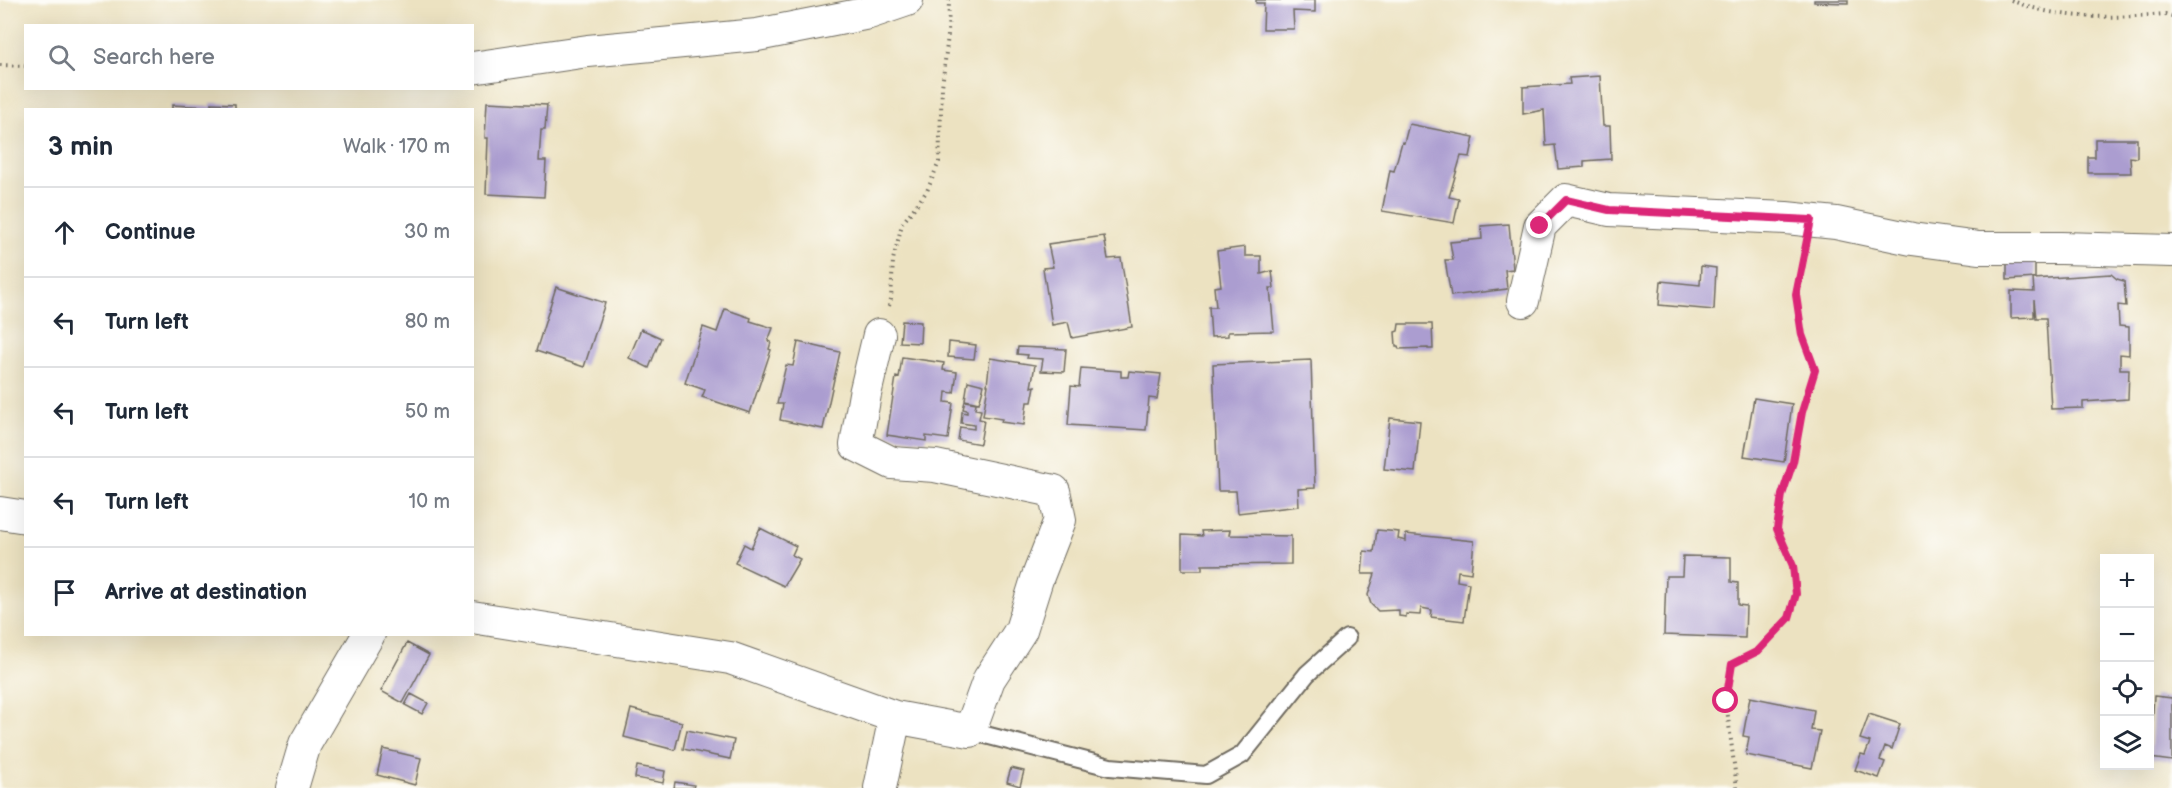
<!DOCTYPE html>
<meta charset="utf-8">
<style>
:root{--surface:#fff;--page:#f2f2f3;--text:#1f2937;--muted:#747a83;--line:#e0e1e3}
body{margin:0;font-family:"Balsamiq Sans",sans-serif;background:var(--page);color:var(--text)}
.controls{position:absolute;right:18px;bottom:18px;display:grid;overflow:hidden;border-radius:0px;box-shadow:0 6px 24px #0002}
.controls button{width:54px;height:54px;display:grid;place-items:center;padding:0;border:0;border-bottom:2px solid var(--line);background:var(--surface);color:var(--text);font:30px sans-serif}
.stop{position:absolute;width:18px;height:18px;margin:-14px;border:4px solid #db2777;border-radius:50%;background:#fff}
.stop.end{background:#db2777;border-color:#fff;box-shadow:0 2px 6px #0008}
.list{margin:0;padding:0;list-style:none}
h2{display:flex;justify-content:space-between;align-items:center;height:78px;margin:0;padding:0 24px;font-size:26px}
h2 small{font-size:20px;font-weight:400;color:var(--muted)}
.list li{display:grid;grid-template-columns:39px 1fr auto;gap:18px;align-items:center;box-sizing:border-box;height:90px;padding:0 24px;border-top:2px solid var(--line)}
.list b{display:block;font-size:22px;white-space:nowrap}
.list em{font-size:20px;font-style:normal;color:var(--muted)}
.icon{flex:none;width:33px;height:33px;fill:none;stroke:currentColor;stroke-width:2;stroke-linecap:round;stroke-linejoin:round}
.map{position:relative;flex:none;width:2172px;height:788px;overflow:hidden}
.search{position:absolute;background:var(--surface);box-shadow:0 6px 24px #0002;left:24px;top:24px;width:450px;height:66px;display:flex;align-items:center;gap:15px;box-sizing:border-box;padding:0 21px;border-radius:0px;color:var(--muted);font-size:22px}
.panel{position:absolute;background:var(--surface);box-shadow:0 6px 24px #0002;left:24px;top:108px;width:450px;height:528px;border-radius:0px}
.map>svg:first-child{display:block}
.building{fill:#ab9dd0}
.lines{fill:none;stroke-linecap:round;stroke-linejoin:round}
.service-casing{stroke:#6f6b60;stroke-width:20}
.minor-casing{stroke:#6f6b60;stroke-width:34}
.path{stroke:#6f6b60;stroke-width:4;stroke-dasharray:1.5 4.5;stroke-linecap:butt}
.service{stroke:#fff;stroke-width:16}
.minor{stroke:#fff;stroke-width:32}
.route{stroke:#db2777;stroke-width:8}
</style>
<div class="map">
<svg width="2172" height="788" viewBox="0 0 2172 788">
<rect width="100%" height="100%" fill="#fdfcf7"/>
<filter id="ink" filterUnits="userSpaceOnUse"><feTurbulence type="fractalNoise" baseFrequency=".0167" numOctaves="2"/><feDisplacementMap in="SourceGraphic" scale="12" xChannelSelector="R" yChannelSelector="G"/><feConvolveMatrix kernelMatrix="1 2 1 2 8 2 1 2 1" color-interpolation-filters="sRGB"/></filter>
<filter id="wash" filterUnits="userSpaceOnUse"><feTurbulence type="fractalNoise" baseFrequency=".008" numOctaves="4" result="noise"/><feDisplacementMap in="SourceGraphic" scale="24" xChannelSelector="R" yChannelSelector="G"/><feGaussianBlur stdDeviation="1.35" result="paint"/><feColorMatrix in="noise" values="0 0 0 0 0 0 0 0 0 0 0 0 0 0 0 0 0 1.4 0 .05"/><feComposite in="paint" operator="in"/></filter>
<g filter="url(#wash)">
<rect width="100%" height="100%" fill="#ece2c1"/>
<g id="blocks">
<path class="building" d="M1256 0H1315V12L1293 11 1294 29H1263L1264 3H1256Z
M1814 0H1848V3L1814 2Z
M1600 76 1603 126H1610L1611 159 1584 161V167L1558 169 1555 145 1546 146 1544 110 1523 114V87L1570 84 1569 78Z
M487 102 547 105 545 130H541L539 161H546L544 197 486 194 488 138H485Z
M211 103 235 104V110H172V105L211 107Z
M1409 124 1474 137 1470 157 1461 156 1449 197 1459 199 1454 223 1382 211 1390 170 1394 171 1402 142 1404 143Z
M2095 139H2137V158L2130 157 2131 173H2088V157H2095Z
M1509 224 1513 269 1505 270 1507 289 1451 296 1445 260H1453L1450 242 1482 239 1481 226Z
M1104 236 1108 259 1121 258 1132 327 1072 338 1068 322 1052 325 1043 268 1053 267 1048 244Z
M1245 247V256H1261V274L1272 271 1274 288H1270L1274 331 1228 332V336L1211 337 1209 307H1216L1214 287 1221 286 1217 251Z
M2007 261H2035V278L2007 280Z
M1701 266 1716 268 1714 310 1659 305 1661 281 1700 285Z
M2111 274 2117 279 2124 281 2126 306 2118 305 2119 326 2129 327V355L2120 354V369H2129L2128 399 2083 402V408L2051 409 2046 318H2036L2034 300V317L2011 318V291L2034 292 2033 279Z
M556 287 605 303 584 367 536 351Z
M725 309 751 318 750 321 773 328 768 341 771 342 769 349 771 350 750 413 702 397 705 390 685 383 703 327 717 332Z
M902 321 921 322 920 343 900 342Z
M1399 324H1432L1433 349H1428V348L1399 349 1398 346H1396L1395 332 1398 331Z
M641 329 661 338 649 368 629 358Z
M798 342 840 352 823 429 780 420 783 404H777L786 365 793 366Z
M949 342 976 345 974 359 948 357Z
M1018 347 1066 349 1064 372 1041 371 1043 359 1027 358 1028 355 1017 354Z
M902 357 944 363 943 370 957 372 954 393 946 392 945 402 953 403 948 439 926 436V441L887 435 896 377 899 378Z
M990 358 1035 365 1031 387 1035 386 1032 402H1027L1024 425 1001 422 1002 419 983 416 988 385H987Z
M1311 360 1315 488 1298 489 1299 506 1238 513 1236 491H1218L1213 364Z
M1081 368 1121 371V377H1128L1129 371 1161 374 1157 399 1149 398 1146 430 1068 425 1071 386 1079 387Z
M968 381 984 385 979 403 965 400Z
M1754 398 1792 404 1784 462 1744 456Z
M965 401 976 403 975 409 981 410 979 419 984 420 980 444 958 440 960 427 974 429V425L961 423 962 412 967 413V410L963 409Z
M1390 418 1420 421 1415 472 1384 469Z
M760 528 796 546 792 555 800 559 784 586 735 563 744 544 751 548Z
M1230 530 1229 535 1291 536V564L1202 565V570H1182V535L1202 536 1201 531Z
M1377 530 1399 532 1398 539 1406 541V534L1474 541 1471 573 1458 571 1457 581 1469 583 1464 621 1431 617 1432 610 1421 608 1420 615 1406 614V617L1399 616V610L1378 611 1371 604 1368 595 1375 574H1362L1364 551 1374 552Z
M1683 556 1731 557V582L1738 583V605L1746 606 1745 638 1664 635 1666 576H1682Z
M407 643 429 655 403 703 381 691Z
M411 694 428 703 422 714 405 705Z
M2154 696 2172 698V761L2150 758Z
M1750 697 1814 710 1811 730 1820 731 1812 768 1746 755 1749 737 1743 736Z
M631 709 682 722 675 750 624 737Z
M1869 714 1900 724 1892 749 1885 746 1880 760 1885 762 1879 778 1855 770 1861 754 1865 755 1870 742 1860 739Z
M687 730 734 740 730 759 683 749Z
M383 749 421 758 415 785 377 775Z
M637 766 665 771 663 783 635 778Z
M1011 768 1024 771 1020 786 1007 782Z
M675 782 694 785 693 788H674Z"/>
</g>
</g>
<g filter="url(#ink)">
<use href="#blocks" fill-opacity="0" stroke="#6f6b60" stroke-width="1.5"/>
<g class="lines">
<g class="service-casing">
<path id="service" d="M970 731 1110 767 1206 775 1242 755 1307 674 1347 638"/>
</g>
<g class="minor-casing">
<path id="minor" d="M472 68 588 51 757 35 869 13 907 0
M1523 301 1540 226 1566 200 1609 210 1786 218 1836 223 1912 239 1979 248H2061L2172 251
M879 335 865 394 856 445 892 463 935 466 1054 491 1060 520 1037 579 1021 630 989 679 970 731 895 717 880 788
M0 513 26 517
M472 617 730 658 895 717
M292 788 305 744 369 634"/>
</g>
<path class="path" d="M2011 0C2060 21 2113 18 2165 14L2172 16
M0 65 26 66
M889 306 891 299 893 260 902 224 927 191 939 162 942 87 948 35 949 0
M1737 788 1726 701 1732 664 1758 651 1789 618 1796 594 1793 565 1777 529 1782 495 1793 462 1802 412 1815 370 1802 335 1796 295 1806 251"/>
<use href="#service" class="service"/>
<use href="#minor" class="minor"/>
</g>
</g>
<g class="lines" filter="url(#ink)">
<path class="route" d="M1540 226 1566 200 1609 210 1811 220 1796 295 1802 335 1815 370 1802 412 1793 462 1782 495 1777 529 1793 566 1796 594 1789 618 1758 651 1732 664 1726 701"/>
</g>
</svg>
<div class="controls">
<button>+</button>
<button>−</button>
<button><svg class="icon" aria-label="locate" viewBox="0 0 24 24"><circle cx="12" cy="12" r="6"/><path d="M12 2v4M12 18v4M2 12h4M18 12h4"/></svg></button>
<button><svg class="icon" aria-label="layers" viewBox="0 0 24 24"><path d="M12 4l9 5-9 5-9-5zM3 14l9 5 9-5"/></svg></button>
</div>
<div class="stop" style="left:1726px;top:701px"></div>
<div class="stop end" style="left:1540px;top:226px"></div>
<div class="search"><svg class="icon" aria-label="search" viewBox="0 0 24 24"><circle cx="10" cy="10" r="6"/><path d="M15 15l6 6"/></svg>Search here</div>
<section class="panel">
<h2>3 min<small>Walk · 170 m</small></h2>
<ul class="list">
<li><svg class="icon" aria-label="ahead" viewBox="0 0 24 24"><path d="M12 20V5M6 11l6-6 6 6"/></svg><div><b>Continue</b></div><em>30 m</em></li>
<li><svg class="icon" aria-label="left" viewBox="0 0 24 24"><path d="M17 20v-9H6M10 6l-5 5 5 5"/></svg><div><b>Turn left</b></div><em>80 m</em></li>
<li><svg class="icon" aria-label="left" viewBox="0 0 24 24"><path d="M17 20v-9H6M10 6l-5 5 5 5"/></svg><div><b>Turn left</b></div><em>50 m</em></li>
<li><svg class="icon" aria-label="left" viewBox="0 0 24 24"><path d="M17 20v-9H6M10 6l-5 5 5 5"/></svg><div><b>Turn left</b></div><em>10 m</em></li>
<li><svg class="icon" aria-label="arrive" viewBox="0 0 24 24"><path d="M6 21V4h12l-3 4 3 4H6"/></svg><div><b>Arrive at destination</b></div></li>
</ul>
</section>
</div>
